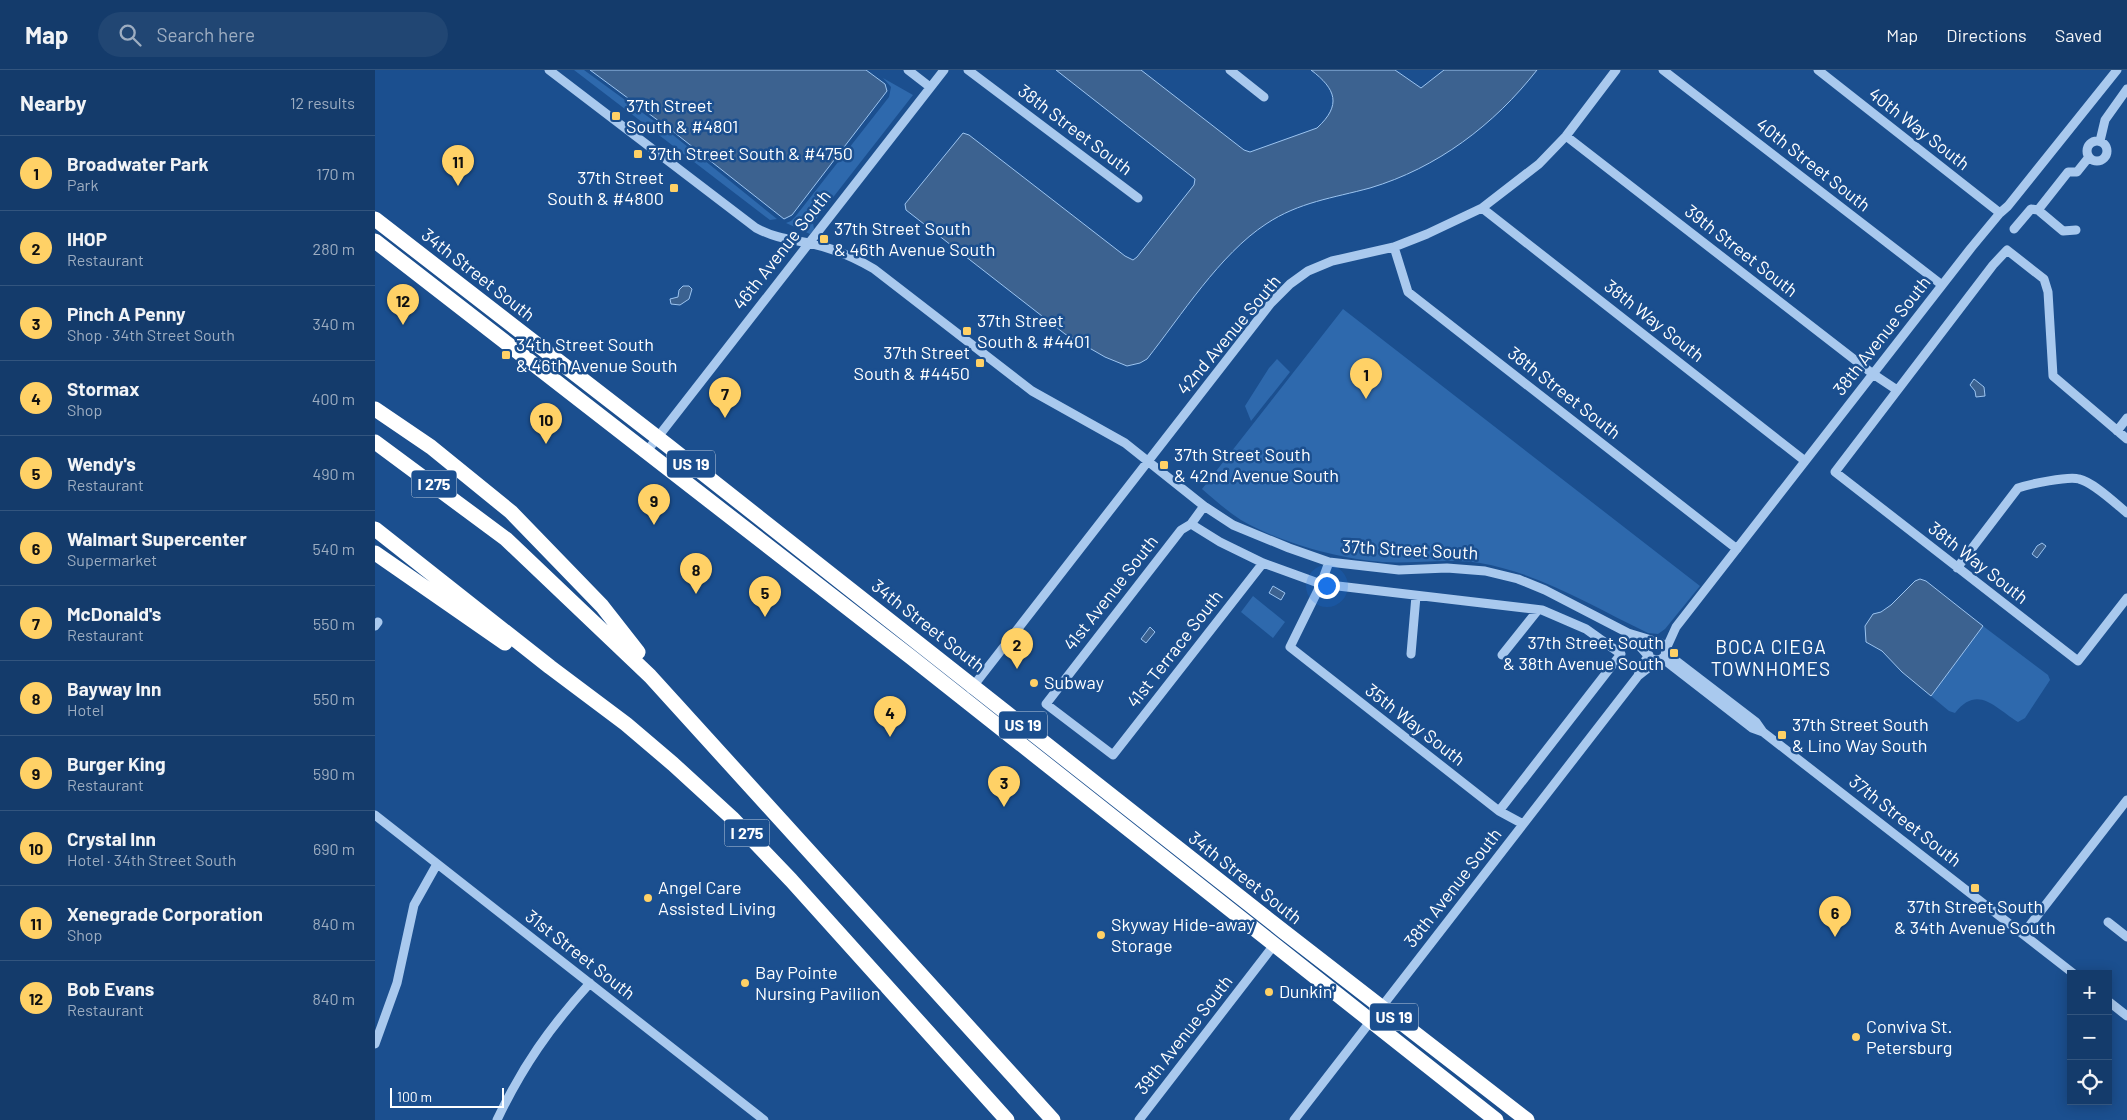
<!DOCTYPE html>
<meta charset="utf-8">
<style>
:root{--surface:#143b6b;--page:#214673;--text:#f1f3f6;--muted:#9dadc1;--line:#33557e;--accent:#ffd166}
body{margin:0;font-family:Barlow,sans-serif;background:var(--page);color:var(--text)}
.controls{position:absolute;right:15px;bottom:15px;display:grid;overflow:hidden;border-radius:0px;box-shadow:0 2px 12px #0003}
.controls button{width:45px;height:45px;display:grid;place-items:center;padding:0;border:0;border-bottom:1px solid var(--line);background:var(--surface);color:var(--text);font:25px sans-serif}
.scale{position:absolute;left:15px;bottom:12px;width:114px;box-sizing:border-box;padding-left:5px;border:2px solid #fff;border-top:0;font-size:14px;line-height:18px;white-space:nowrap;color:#fff;-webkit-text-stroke:4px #1b4f8f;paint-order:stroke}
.you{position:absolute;left:951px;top:515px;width:18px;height:18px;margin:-12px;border:4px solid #fff;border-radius:50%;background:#1a73e8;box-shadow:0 0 0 8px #1a73e833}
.badge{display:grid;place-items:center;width:32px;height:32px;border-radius:50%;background:var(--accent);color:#111;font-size:16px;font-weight:700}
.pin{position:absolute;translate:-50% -41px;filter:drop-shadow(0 1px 2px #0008)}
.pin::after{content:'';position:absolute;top:26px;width:18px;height:15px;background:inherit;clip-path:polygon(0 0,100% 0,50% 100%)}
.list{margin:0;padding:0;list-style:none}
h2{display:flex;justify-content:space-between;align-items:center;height:65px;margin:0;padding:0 20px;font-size:21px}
h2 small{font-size:16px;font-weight:400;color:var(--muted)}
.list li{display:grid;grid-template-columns:32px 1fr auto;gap:15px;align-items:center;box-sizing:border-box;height:75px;padding:0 20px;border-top:1px solid var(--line)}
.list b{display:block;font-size:19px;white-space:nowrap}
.list p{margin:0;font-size:16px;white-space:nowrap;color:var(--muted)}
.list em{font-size:16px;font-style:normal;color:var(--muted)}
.icon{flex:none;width:28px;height:28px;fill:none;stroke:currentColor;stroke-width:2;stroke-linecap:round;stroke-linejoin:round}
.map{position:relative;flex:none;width:1752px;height:1050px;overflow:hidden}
header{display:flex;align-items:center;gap:30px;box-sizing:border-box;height:70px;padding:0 25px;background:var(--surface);border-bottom:1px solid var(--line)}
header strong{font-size:24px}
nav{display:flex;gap:28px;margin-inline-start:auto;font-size:18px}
.search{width:350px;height:45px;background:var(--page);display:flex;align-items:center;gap:12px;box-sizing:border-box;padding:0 18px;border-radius:28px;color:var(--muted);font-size:19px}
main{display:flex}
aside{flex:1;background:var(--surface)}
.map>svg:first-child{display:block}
.green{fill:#2e69ad}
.water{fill:#3c6290;stroke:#9cc4f0}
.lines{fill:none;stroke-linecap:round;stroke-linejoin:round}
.minor{stroke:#a9c9ee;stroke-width:9}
.highway{stroke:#fff;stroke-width:15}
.poi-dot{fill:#ffd166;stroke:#1b4f8f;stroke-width:2}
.labels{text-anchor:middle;stroke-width:5;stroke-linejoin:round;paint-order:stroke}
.shield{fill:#1b4f8f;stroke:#bbcadd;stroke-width:1}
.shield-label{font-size:16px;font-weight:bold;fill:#fff}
.poi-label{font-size:18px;fill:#fff;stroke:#1b4f8f;text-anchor:start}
.street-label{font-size:18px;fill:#fff;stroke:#1b4f8f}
.neighbourhood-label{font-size:19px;letter-spacing:1px;fill:#fff;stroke:#1b4f8f}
</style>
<header>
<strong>Map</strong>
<div class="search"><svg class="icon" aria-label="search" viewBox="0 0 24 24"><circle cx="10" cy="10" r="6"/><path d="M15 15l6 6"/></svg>Search here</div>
<nav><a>Map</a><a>Directions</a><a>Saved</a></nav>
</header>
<main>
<aside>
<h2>Nearby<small>12 results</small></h2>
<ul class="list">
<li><span class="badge">1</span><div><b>Broadwater Park</b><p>Park</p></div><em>170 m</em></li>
<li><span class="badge">2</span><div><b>IHOP</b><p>Restaurant</p></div><em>280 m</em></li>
<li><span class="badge">3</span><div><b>Pinch A Penny</b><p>Shop · 34th Street South</p></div><em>340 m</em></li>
<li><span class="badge">4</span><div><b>Stormax</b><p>Shop</p></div><em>400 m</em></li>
<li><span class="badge">5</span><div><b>Wendy's</b><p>Restaurant</p></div><em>490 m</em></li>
<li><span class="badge">6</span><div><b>Walmart Supercenter</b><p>Supermarket</p></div><em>540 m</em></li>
<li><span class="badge">7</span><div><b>McDonald's</b><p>Restaurant</p></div><em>550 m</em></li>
<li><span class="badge">8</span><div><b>Bayway Inn</b><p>Hotel</p></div><em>550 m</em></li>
<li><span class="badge">9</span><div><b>Burger King</b><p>Restaurant</p></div><em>590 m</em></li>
<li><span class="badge">10</span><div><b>Crystal Inn</b><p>Hotel · 34th Street South</p></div><em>690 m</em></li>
<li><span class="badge">11</span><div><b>Xenegrade Corporation</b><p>Shop</p></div><em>840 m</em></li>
<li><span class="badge">12</span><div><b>Bob Evans</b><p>Restaurant</p></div><em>840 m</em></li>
</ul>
</aside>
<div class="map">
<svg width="1752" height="1050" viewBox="0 0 1752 1050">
<rect width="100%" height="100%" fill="#1b4f8f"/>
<path class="green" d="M199 0H209L298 65 402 149 395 150Z
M508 8 538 25 438 153 439 159 435 164 411 153 416 151 420 147 514 27 516 17Z
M968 239 1325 516 1290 559 1283 564 1273 563C1219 537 1164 503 1105 493 1073 488 1039 494 1007 492 964 489 903 472 866 450 852 441 840 430 827 419Z
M902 289 915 302 876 351 870 336 894 298Z
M878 526 910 552 898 568 866 542Z
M1608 556 1673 605 1675 610 1650 648 1643 652C1620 638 1603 614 1580 643L1574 641 1556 626Z"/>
<path class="water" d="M215 0H491L510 14 512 21 417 145 409 149 300 63Z
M681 0H766L869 80 875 82 942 58C967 35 961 19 936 0H1020L1046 18 1069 0H1162C1119 55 1062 98 995 118 958 128 924 132 891 154 845 184 806 246 772 289L765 293 752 296 730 287 690 264 531 140 530 134 588 63 594 65 750 186 758 190 762 187 819 115 820 109Z
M308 216H314L317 219 314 229 305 235 296 234 295 229 303 227 304 220Z
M1599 309 1609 317 1610 326 1601 327 1600 321 1595 315Z
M1667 473 1671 476 1662 488 1657 484 1662 476Z
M1545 509 1551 511 1608 556 1556 626 1527 602 1507 581 1491 572 1490 556 1498 544 1506 542 1516 535 1540 511Z
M898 516 910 523 906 530 894 523Z
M775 557 780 562 771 573 766 569Z"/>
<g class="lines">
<path class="minor" d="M174 0 381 158C400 168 413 169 434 173 457 178 479 187 499 199L657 321 750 373 829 436 858 455 914 478 954 492 1024 500 1072 498 1110 501 1143 509 1170 520 1253 563 1286 573 1291 579 1290 586 1285 590 1276 589 1253 563
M533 0 555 17
M593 0 763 128
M855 0 889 27
M1288 0 1567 215
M1443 0 1625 143
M1191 66 1498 304 1522 320
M1712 81a10 10 0 1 1 20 0a10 10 0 1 1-20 0Z
M1725 71 1730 50 1752 19
M1107 138 1430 391
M1663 140 1693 102H1702L1714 87
M1639 159 1656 139 1663 140 1688 161 1701 160
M1019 177 1033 222 1362 479
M1742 361 1752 348
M1752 369 1678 306 1673 222 1669 209 1632 180 1618 195 1460 402 1703 591 1752 528
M272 381 569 0
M829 436 816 454 806 460 671 634 738 685 888 493
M816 454 845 472 888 493 946 514 1167 540 1211 559 1246 584 1124 741
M954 492 946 514 915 577 1124 741 1148 754
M1582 498 1643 418C1655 414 1693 406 1704 409 1718 412 1740 433 1752 443
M0 556 3 552
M1291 579 1301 557 1596 178 1625 143 1633 136 1742 0
M1291 583 1381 652 1388 662 1699 904
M1036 584 1041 526
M1127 585 1163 540
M1288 589 1377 658 1388 662
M1263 606 1265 598 1274 585
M596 619 896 233 915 214 933 201 957 191 1019 177 1052 164 1107 138 1164 94 1191 66 1241 0
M0 745 389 1050
M1733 852 1752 867
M1648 864 1752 730
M1733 931 1752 946
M0 974 22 913 39 835 62 794
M122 1050C147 997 175 957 215 913
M764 1050 899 875
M919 1050 1263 606 1282 591"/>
<path class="highway" d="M0 149 292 375 908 861 1152 1050
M0 171 537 588 1121 1050
M0 339 56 377 136 442 227 536 263 582
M0 372 131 469 275 606 678 1050
M0 459 175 597 251 654 298 694 357 748 416 810 632 1050
M0 483 130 573"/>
</g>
<g class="poi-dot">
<rect x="236" y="41" width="10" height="10" rx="2.5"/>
<rect x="258" y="79" width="10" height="10" rx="2.5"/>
<rect x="294" y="113" width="10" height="10" rx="2.5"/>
<rect x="444" y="164" width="10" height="10" rx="2.5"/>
<rect x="587" y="256" width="10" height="10" rx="2.5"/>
<rect x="126" y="280" width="10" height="10" rx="2.5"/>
<rect x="600" y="288" width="10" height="10" rx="2.5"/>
<rect x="784" y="390" width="10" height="10" rx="2.5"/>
<rect x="1294" y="578" width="10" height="10" rx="2.5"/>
<circle cx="659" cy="613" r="5"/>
<rect x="1402" y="660" width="10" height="10" rx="2.5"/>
<rect x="1595" y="813" width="10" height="10" rx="2.5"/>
<circle cx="273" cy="828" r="5"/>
<circle cx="726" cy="865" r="5"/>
<circle cx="370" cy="913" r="5"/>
<circle cx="894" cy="922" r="5"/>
<circle cx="1481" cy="967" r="5"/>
</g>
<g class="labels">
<g class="shield">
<rect x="292" y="380.5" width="48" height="27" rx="4"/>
<rect x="36.5" y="400.5" width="45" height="27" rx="4"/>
<rect x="624" y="641.5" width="48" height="27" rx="4"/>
<rect x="349.5" y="749.5" width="45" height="27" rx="4"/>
<rect x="995" y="933.5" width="48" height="27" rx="4"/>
</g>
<g class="shield-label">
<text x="316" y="400">US 19</text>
<text x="59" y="420">I 275</text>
<text x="648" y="661">US 19</text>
<text x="372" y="769">I 275</text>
<text x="1019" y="953">US 19</text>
</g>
<g class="poi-label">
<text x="251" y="42">37th Street<tspan x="251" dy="21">South &amp; #4801</tspan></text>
<text x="273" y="90">37th Street South &amp; #4750</text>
<text x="289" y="114" text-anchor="end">37th Street<tspan x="289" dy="21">South &amp; #4800</tspan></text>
<text x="459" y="165">37th Street South<tspan x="459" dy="21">&amp; 46th Avenue South</tspan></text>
<text x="602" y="257">37th Street<tspan x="602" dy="21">South &amp; #4401</tspan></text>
<text x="141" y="281">34th Street South<tspan x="141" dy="21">&amp; 46th Avenue South</tspan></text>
<text x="595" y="289" text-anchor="end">37th Street<tspan x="595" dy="21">South &amp; #4450</tspan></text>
<text x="799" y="391">37th Street South<tspan x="799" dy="21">&amp; 42nd Avenue South</tspan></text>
<text x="1289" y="579" text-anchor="end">37th Street South<tspan x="1289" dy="21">&amp; 38th Avenue South</tspan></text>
<text x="669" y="619">Subway</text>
<text x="1417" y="661">37th Street South<tspan x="1417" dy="21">&amp; Lino Way South</tspan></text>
<text x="283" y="824">Angel Care<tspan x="283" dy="21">Assisted Living</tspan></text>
<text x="1600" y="843" text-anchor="middle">37th Street South<tspan x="1600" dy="21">&amp; 34th Avenue South</tspan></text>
<text x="736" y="861">Skyway Hide-away<tspan x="736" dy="21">Storage</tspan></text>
<text x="380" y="909">Bay Pointe<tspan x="380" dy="21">Nursing Pavilion</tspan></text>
<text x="904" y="928">Dunkin'</text>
<text x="1491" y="963">Conviva St.<tspan x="1491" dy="21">Petersburg</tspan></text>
</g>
<g class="street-label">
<text transform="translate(1544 59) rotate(38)" y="6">40th Way South</text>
<text transform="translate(700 60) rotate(37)" y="6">38th Street South</text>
<text transform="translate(1438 95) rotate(38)" y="6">40th Street South</text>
<text transform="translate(407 180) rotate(-52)" y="6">46th Avenue South</text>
<text transform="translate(1366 181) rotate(38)" y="6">39th Street South</text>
<text transform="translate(103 205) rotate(38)" y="6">34th Street South</text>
<text transform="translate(1279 251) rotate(38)" y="6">38th Way South</text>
<text transform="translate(854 265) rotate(-50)" y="6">42nd Avenue South</text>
<text transform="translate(1507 266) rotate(-52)" y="6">38th Avenue South</text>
<text transform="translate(1189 323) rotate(38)" y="6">38th Street South</text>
<text transform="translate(1035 480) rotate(3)" y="6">37th Street South</text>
<text transform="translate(1603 493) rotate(38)" y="6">38th Way South</text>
<text transform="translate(736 523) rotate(-52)" y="6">41st Avenue South</text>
<text transform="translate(553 556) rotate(38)" y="6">34th Street South</text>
<text transform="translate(800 579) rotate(-52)" y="6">41st Terrace South</text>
<text transform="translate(1040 655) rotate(38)" y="6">35th Way South</text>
<text transform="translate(1530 751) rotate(38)" y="6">37th Street South</text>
<text transform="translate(870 808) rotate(38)" y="6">34th Street South</text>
<text transform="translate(1078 818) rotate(-52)" y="6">38th Avenue South</text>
<text transform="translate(205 885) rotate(38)" y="6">31st Street South</text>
<text transform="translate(809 965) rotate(-52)" y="6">39th Avenue South</text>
</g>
<g class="neighbourhood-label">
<text x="1396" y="584">BOCA CIEGA<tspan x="1396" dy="22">TOWNHOMES</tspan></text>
</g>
</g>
</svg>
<div class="controls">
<button>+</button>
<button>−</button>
<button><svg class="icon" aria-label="locate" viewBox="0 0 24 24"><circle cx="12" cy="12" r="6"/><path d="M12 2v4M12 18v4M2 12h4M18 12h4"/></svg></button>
</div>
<div class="scale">100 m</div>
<div class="you"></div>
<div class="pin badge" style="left:991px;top:329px">1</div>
<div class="pin badge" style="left:642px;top:599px">2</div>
<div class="pin badge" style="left:629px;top:737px">3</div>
<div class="pin badge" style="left:515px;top:667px">4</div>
<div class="pin badge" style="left:390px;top:547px">5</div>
<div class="pin badge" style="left:1460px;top:867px">6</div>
<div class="pin badge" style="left:350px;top:348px">7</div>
<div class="pin badge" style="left:321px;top:524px">8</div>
<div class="pin badge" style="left:279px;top:455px">9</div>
<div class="pin badge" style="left:171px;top:374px">10</div>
<div class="pin badge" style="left:83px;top:116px">11</div>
<div class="pin badge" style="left:28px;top:255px">12</div>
</div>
</main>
